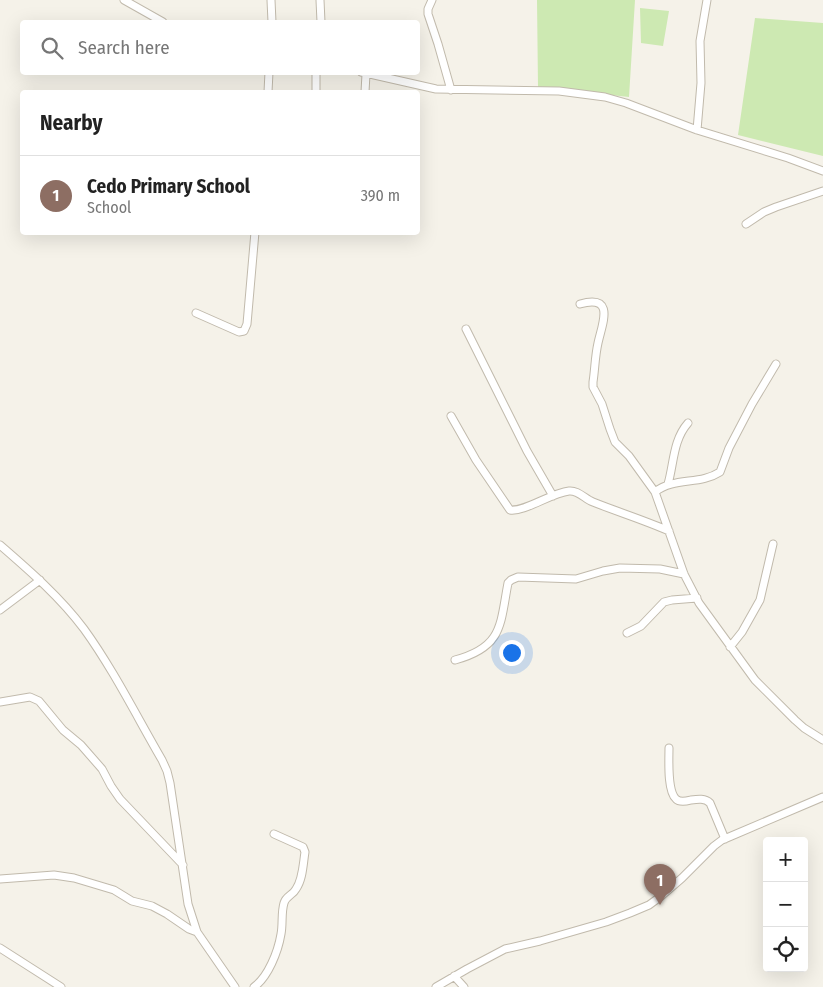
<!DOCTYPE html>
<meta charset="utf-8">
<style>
:root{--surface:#fff;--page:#f2f2f2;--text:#222;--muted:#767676;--line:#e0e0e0;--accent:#0f766e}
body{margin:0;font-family:"Fira Sans Condensed",sans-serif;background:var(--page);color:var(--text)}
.controls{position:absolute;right:15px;bottom:15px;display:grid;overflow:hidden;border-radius:5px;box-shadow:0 5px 20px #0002}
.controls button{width:45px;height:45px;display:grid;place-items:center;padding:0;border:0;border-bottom:1px solid var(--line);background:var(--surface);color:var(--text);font:25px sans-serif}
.you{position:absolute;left:511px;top:652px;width:18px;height:18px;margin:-12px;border:4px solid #fff;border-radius:50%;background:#1a73e8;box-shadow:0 0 0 8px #1a73e833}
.badge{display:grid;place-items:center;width:32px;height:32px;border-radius:50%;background:var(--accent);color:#fff;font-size:16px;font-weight:700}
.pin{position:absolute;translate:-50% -41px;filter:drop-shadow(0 1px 2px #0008)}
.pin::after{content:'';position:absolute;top:26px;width:18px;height:15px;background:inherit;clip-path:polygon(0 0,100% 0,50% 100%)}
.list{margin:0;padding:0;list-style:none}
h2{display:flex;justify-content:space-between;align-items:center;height:65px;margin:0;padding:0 20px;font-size:21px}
h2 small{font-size:16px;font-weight:400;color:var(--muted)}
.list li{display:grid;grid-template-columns:32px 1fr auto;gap:15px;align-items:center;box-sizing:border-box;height:80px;padding:0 20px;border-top:1px solid var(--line)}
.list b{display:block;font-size:19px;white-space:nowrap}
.list p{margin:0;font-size:16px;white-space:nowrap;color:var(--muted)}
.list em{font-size:16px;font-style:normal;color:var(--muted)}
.icon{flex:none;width:28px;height:28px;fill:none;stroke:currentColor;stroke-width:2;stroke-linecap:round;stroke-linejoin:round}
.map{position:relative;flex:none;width:823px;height:987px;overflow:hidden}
.search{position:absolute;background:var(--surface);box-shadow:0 5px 20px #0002;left:20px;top:20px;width:400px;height:55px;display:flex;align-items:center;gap:12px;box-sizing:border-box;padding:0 18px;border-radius:5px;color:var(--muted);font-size:19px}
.panel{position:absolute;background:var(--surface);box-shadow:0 5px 20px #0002;left:20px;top:90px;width:400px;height:145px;border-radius:5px}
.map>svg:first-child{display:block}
.green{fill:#cde9b2}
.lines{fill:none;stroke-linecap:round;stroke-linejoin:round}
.minor-casing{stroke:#c1baac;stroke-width:9}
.minor{stroke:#fff;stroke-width:7}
</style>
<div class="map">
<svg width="823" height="987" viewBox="0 0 823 987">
<rect width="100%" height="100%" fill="#f5f2e9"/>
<path class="green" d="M537 0H635L629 97 538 87Z
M640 8 669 11 663 46 641 43Z
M755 18 823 23V156L738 135Z"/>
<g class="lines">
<g class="minor-casing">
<path id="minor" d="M124 0 163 22
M271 0 272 22
M320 0 321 22
M432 0 428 9V14L438 44 451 90
M316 72V92
M361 72 436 89 559 91 605 97 626 103 697 130 788 158 823 171
M268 92 269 72
M365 92 366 74
M697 130 701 83 700 41 707 0
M746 224 764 212 776 207 823 191
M580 304C616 294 602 324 598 343 595 356 595 369 593 382V387L602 404 610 429 615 442 629 456 655 492 684 574 699 603 755 680 795 720 804 728 823 740
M196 313 239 332 244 331 247 324 255 232
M466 329 527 451 553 496
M451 416 476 460 510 510C525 512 551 493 569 491 578 490 585 499 593 502 618 512 644 520 669 531
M668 484C674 463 673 440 688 423
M655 492C674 477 700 485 720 472L729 448 752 404 776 364
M0 545C30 571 60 597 84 629 113 669 137 717 162 760L167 771 170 783 188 904 197 932 235 987
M0 610 40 580
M627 633 641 626 664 602 672 600 697 598
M730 647 742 632 760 600 773 544
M455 660C503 647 500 625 508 583L511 580 518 577 576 579 603 571 620 568 660 569 684 574
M0 702 30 697 39 701 63 730 81 745 102 769 111 786 120 799 183 865
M669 748C669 760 667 791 676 799 680 803 687 801 691 800 698 799 705 798 710 803L725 839
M0 879 54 875 74 878 114 890 132 901 152 906 167 914 189 929 197 932
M0 948 61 987
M454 976 464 987
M254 987C268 977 278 952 281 934 283 924 281 913 284 903 286 896 293 895 296 889 303 879 303 864 305 852L303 847 274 834
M436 987 467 969 505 949 540 941 606 922 630 913 649 905 660 897 682 878 714 846 722 840 823 797"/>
</g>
<use href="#minor" class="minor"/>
</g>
</svg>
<div class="controls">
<button>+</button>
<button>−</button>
<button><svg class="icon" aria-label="locate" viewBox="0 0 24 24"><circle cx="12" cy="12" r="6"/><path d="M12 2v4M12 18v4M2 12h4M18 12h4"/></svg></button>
</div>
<div class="you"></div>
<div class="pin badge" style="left:660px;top:905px;background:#8d6e63">1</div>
<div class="search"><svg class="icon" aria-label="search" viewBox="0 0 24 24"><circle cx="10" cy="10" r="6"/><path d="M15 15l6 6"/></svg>Search here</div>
<section class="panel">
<h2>Nearby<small></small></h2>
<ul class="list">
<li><span class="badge" style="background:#8d6e63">1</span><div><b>Cedo Primary School</b><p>School</p></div><em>390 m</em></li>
</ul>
</section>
</div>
